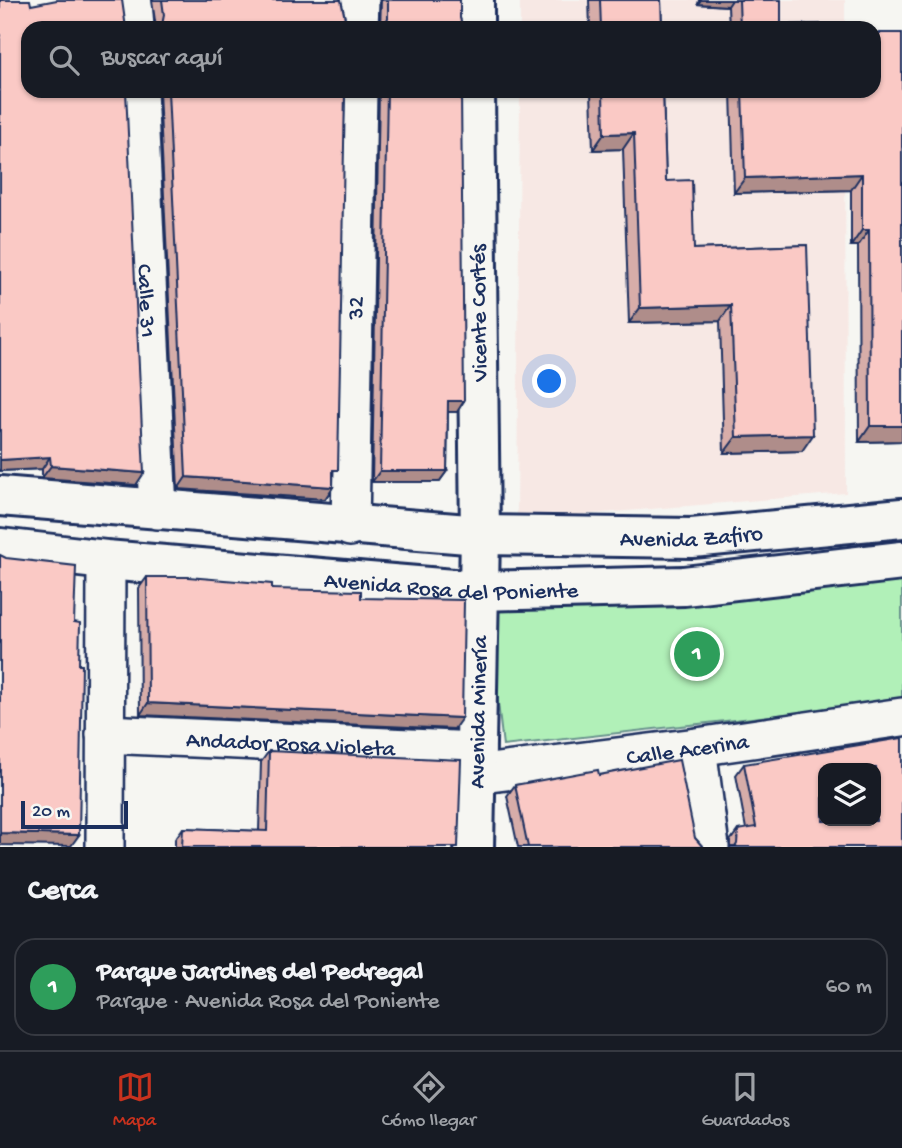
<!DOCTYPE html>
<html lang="es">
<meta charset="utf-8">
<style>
:root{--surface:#171b24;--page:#20242c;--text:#f1f3f6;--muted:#9ea1a6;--line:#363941;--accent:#c8321e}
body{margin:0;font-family:"Gochi Hand",sans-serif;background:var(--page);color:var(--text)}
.controls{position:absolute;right:21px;bottom:21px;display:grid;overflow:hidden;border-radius:14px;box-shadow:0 2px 5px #0004}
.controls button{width:63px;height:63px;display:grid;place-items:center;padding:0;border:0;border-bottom:2px solid var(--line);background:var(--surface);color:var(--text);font:35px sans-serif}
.scale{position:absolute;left:21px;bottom:18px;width:107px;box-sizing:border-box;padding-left:7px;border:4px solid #1b2f5e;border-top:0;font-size:19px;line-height:24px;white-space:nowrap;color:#1b2f5e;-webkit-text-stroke:5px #f6f6f2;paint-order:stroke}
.you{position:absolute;left:550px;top:382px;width:24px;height:24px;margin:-18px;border:5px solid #fff;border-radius:50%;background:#1a73e8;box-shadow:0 0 0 10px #1a73e833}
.badge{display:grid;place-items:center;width:46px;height:46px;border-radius:50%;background:var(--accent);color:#fff;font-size:23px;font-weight:700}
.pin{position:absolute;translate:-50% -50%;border:4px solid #fff;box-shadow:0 2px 7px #0006}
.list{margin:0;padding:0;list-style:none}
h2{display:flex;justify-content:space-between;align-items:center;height:91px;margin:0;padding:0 28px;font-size:30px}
h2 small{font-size:23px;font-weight:400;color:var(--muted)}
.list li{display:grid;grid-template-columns:46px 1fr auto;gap:21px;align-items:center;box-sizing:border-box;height:98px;margin:0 14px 14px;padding:0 14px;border:2px solid var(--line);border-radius:21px}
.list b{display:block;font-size:26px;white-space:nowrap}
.list p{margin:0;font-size:23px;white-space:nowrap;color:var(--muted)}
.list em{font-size:23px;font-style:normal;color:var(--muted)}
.icon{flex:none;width:38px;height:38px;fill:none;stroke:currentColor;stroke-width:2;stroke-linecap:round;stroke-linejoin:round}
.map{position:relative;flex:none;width:902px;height:847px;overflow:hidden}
.search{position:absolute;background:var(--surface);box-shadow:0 2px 5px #0004;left:21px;right:21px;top:21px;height:77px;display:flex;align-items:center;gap:18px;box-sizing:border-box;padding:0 24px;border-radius:21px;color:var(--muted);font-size:26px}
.sheet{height:203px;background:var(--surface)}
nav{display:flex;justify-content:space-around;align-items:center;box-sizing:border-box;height:98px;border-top:2px solid var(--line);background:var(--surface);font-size:19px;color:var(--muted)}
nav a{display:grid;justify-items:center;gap:4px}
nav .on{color:var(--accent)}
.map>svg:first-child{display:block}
.built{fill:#f7e8e4}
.green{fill:#b1f0b8;stroke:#66908b;stroke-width:2}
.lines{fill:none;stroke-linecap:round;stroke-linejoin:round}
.street-casing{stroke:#1b2f5e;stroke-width:42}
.secondary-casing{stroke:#1b2f5e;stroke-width:44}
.street{stroke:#f6f6f2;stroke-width:37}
.secondary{stroke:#f6f6f2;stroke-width:38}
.wall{fill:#d7ada9;stroke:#1b2f5e;stroke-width:2}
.shaded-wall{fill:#af8d8a;stroke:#1b2f5e;stroke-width:2}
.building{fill:#fac9c5;stroke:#1b2f5e;stroke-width:2;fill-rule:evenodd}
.labels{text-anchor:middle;stroke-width:7;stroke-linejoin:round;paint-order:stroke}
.street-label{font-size:23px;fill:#1b2f5e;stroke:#f6f6f2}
</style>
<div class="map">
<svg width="902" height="847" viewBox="0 0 902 847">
<rect width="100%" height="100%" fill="#f6f6f2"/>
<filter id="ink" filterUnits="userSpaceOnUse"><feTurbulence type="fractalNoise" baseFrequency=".0143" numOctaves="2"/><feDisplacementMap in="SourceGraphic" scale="14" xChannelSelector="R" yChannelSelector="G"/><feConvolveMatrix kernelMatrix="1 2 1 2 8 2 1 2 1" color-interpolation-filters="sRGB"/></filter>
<g filter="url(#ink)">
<path class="built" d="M520 0H845V28H520Z
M520 91H845L846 493 517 520Z"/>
<path class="green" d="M902 561V701L503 746 487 607Z"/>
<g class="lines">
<g class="street-casing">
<g id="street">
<path d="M133 0 135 28"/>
<path d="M359 28 360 0"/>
<path id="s1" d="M138 91 158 510"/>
<path id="s2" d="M350 527 358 91"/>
<path id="s3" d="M105 734 476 751"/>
<path d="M697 747 710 847"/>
<path id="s4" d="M474 775 697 747 902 717"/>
<path d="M105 847 106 560"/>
</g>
</g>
<g class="secondary-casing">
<g id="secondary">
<path d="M474 0V28"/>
<path id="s5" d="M0 496 480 535 692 538 902 518"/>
<path id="s6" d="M0 548 106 560 477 591 684 586 902 561"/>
<path id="s7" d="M474 847 480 535 475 91"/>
</g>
</g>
<use href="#street" class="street"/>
<use href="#secondary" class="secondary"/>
</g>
<path class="wall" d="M0 0 28 28 136 485 42 478V469L0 471Z
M152 0H341L347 28H156Z
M381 0H460V18L463 28H380Z
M589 0H661L662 28H590Z
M699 0H781V25L820 28H729L728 6 698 4Z
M159 91H345L333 487 325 499 178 489Z
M379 91H461L457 412H448L447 471 439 482H372Z
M591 91H663L666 181 694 249 807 245 802 451 724 453 720 321 629 323 623 149 593 150Z
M731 91H874L902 441 859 442 858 246H851V190L734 193Z
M147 577 361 598 454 729 140 715 139 588Z
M269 751 458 847H175V839L183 828 259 831 261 762Z
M744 764 902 847H730V841L738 830 746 829 736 775Z
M599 775 695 838 703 847H518L507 796 515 785Z"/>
<path class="shaded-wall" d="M701 0H732L728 6 698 4Z
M634 133 623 149 593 150 604 134Z
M862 174 851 190 734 193 745 178Z
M862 230H869L858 246H851Z
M731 305 720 321 629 323 640 308Z
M448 401H464L457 412H440Z
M870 426H902V441L859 442Z
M813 435 802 451 724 453 736 437Z
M50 457 42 469 0 471V460Z
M51 466 144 473 136 485 42 478Z
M380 471H447L439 482H372Z
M186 477 333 487 325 499 178 489Z
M148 703 462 718 454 729 140 715Z
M0 833 79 835 71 846 0 845Z"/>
<path class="building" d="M0 0H30L31 5 57 0H122L126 28H28V91H126L144 473 51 466 50 457 0 460Z
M162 0H341L347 28H160L162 25 164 15Z
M388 0H460V18L463 28H382L388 18Z
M600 0H661L662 28H601Z
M739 0H781V25L820 24V28H740Z
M874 33H902V426H870L869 230H862V174L745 178 742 91H874Z
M168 91H345L338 470H333V487L186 477Z
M387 91H461L464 401H448L447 471H380Z
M603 91H663L666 181 692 180 694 249 807 245 813 435 736 437 731 305 640 308 634 133 604 134Z
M0 555 6 558 76 566 74 622 80 623 79 665H82L79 835 0 833Z
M147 577H188L272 584V589L361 591V598L464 600 462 718 148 703Z
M902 738V847H735L737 844 738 830 756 827 744 764ZM823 768H876V821H823Z
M269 751 461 760 458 847H182L183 828 267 831Z
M679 760 695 838 703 847H528L515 785 580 773 598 770 599 775Z"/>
</g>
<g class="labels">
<g class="street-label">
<text dy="8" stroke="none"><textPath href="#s1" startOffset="210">Calle 31</textPath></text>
<text dy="8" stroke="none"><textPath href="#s2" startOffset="219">32</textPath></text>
<text transform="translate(477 313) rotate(-91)" y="8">Vicente Cortés</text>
<text dy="8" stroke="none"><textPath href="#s5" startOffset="693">Avenida Zafiro</textPath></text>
<text dy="8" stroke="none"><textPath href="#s6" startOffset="453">Avenida Rosa del Poniente</textPath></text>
<text dy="8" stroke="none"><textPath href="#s7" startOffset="135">Avenida Minería</textPath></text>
<text dy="8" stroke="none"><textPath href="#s3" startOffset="186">Andador Rosa Violeta</textPath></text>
<text dy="8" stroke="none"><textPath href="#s4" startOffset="215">Calle Acerina</textPath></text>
</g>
</g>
</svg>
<div class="controls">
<button><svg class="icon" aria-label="layers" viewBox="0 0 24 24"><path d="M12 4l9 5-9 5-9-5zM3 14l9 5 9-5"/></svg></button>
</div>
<div class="scale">20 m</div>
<div class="you"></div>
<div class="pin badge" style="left:697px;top:654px;background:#2e9e5b">1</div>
<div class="search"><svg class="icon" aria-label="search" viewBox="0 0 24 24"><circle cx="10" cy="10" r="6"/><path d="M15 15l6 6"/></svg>Buscar aquí</div>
</div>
<section class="sheet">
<h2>Cerca<small></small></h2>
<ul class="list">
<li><span class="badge" style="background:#2e9e5b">1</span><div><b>Parque Jardines del Pedregal</b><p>Parque · Avenida Rosa del Poniente</p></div><em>60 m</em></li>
</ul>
</section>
<nav>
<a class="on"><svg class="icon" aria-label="map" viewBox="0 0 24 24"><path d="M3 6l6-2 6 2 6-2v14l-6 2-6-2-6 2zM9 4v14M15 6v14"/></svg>Mapa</a>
<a><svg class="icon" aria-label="directions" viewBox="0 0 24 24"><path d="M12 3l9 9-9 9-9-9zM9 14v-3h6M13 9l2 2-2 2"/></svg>Cómo llegar</a>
<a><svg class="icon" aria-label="saved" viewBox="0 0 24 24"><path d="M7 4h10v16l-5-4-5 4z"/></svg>Guardados</a>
</nav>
